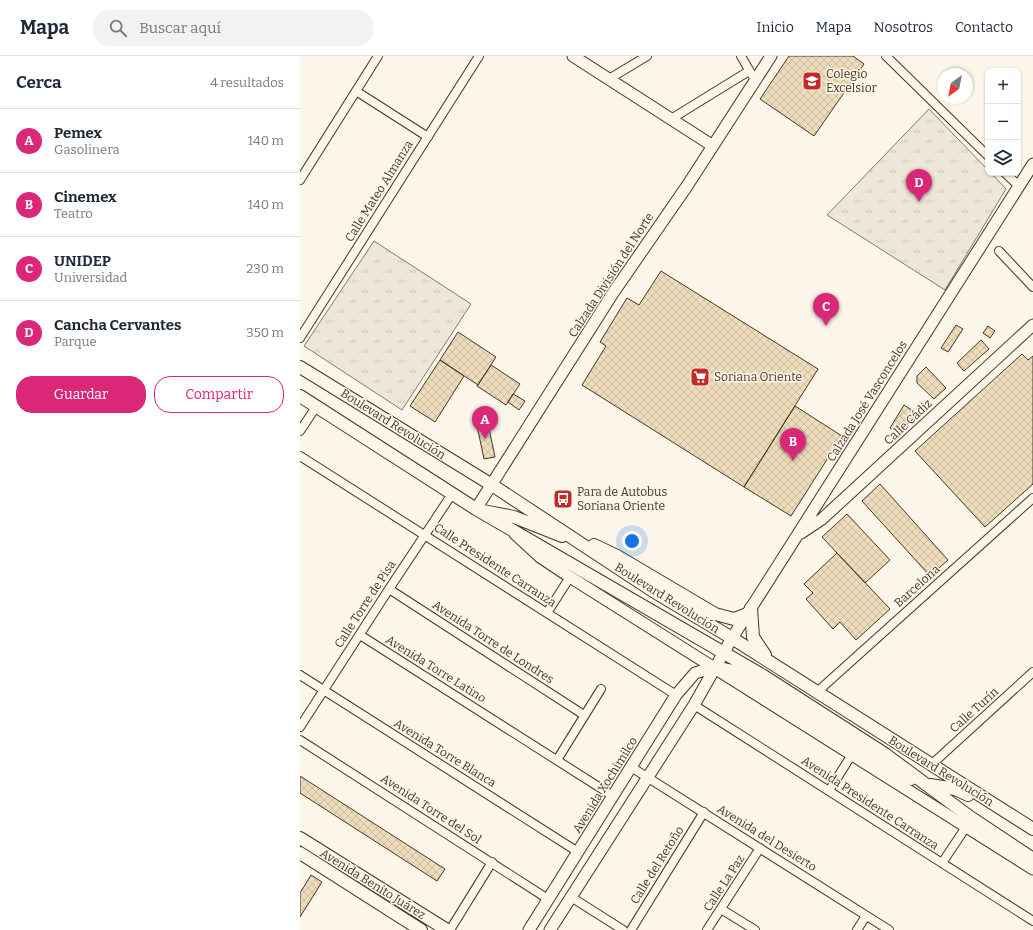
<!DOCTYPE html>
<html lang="es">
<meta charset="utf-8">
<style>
:root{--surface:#fff;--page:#f2f2f3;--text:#1f2937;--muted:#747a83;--line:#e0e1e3;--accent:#db2777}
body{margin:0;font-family:Bitter,serif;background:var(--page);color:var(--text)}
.controls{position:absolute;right:12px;top:12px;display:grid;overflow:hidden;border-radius:8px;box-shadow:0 1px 3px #0004}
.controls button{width:36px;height:36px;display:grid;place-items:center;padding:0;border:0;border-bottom:1px solid var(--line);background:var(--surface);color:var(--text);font:20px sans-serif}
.compass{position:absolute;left:637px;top:12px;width:36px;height:36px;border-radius:50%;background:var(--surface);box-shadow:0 1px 3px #0004;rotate:212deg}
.you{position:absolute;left:332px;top:485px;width:14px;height:14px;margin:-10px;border:3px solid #fff;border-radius:50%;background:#1a73e8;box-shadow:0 0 0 6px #1a73e833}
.badge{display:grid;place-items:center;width:26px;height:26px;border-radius:50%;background:var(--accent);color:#fff;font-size:13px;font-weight:700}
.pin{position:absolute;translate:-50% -33px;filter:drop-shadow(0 1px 2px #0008)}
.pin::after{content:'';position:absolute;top:21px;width:14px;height:12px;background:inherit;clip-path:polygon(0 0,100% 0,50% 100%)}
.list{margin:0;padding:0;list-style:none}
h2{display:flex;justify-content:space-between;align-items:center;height:52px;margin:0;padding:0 16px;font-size:17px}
h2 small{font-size:13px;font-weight:400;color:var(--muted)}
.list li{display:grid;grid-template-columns:26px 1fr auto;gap:12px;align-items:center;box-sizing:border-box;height:64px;padding:0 16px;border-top:1px solid var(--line)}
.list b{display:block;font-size:15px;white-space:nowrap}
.list p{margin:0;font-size:13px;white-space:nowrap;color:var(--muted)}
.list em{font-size:13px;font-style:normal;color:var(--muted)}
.actions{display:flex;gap:8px;padding:12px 16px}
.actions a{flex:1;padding:9px 0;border:1px solid var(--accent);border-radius:16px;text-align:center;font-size:14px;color:var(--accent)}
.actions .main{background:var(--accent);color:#fff}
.icon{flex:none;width:22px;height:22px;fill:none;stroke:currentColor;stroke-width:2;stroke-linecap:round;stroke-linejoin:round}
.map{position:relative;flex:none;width:733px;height:874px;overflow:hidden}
header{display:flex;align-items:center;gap:24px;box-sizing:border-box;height:56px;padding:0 20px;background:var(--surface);border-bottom:1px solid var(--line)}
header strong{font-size:19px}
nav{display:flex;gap:22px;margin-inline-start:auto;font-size:14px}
.search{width:280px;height:36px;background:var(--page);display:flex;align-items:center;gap:10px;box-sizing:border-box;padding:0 14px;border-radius:16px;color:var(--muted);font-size:15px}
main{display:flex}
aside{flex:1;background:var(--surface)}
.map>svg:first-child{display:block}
.park{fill:url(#park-tufts);stroke:#887966}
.building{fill:url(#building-cross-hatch);stroke:#4a3520}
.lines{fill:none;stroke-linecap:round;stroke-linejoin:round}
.street-casing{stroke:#4a3520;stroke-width:10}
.secondary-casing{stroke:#4a3520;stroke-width:13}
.primary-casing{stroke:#4a3520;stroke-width:14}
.street{stroke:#fbf6e9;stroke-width:8}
.secondary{stroke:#fbf6e9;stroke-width:11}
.primary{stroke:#fbf6e9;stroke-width:12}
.labels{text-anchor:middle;stroke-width:3;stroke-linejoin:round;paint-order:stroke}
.poi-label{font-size:12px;fill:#4a3520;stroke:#fbf6e9;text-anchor:start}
.street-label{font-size:12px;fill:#4a3520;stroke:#fbf6e9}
</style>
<header>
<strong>Mapa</strong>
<div class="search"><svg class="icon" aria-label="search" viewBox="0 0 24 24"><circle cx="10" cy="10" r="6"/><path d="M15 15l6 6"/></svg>Buscar aquí</div>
<nav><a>Inicio</a><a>Mapa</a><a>Nosotros</a><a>Contacto</a></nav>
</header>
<main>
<aside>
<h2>Cerca<small>4 resultados</small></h2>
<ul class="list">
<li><span class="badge">A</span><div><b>Pemex</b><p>Gasolinera</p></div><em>140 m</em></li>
<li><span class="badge">B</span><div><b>Cinemex</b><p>Teatro</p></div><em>140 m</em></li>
<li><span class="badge">C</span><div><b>UNIDEP</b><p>Universidad</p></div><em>230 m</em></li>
<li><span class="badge">D</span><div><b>Cancha Cervantes</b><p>Parque</p></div><em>350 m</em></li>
</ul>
<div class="actions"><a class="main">Guardar</a><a>Compartir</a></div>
</aside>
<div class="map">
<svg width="733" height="874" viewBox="0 0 733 874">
<defs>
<pattern id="park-tufts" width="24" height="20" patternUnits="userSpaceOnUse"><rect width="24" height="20" fill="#ede6d9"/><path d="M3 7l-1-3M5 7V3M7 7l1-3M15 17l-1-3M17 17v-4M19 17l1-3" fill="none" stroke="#cdc6ba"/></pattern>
<pattern id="building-cross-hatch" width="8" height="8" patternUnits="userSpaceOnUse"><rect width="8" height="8" fill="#ecdcbc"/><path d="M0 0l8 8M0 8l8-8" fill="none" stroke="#ccbda1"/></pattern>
</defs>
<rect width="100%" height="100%" fill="#fbf6e9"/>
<path class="park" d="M629 53 688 114V117H691L706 133 645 234 527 159Z
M74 185 171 248 102 354 4 290Z"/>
<path class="building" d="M489 0H553L564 8 514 80 460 43Z
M361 215 518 313 444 431 282 329 306 290 300 286 327 242 339 249Z
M656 269 663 273 648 296 641 292Z
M688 270 695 275 690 282 683 277Z
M158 276 196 301 178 329 140 304Z
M681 284 689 293 664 315 657 307Z
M722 298 728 304 733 300V428L685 471 615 395Z
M140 304 164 320 135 366 110 350Z
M191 309 220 328 206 349 177 330Z
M626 311 646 332 634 343 617 327V320Z
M213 338 225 345 219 354 208 346Z
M604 349 618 358 599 377 590 372Z
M495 350 542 380 491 460 444 431Z
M187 363 195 401 184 403 176 365Z
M580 428 648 504 630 520 562 445Z
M547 458 590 504 565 527 522 481Z
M537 497 590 553 556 584 540 566 533 573 506 543 513 537 504 528Z
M0 720 145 813 137 825 0 737Z
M11 819 22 826 0 861V837Z"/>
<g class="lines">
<g class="street-casing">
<path id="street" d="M441 0 452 19
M586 0 688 100
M309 23 347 0
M56 35 128 81
M371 63 449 15
M705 117 719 130
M0 124 78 0
M699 195 733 231
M0 282 179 0
M0 375 16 351
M0 400 376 639
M89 533 284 659
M247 557 270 521
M60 579 313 740
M0 619 278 796
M517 636 733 442
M394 649 733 865
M0 671 89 533 152 438
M0 684 248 843
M257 704 301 633
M631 709 733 616
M331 711 589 874
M529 735 554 695
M642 807 666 771
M271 841 323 874
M421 853 455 874
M150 874 192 806
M331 874 404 756
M407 874 460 792
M557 874 566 860"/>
</g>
<g class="secondary-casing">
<path id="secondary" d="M273 0 413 90
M176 453 313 237 387 130 471 0
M501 477 522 463 733 269
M215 478 240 501 270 521 733 813
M229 874 376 639 395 617 415 611
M250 874 394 649 432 582 733 108"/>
</g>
<g class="primary-casing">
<path id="primary" d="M0 311 192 429 353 535 432 582 733 773
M0 340 176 453 462 619 585 698 670 761 733 803
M183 455 214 461 262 480
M294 489 317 500 415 558 434 563 447 558
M451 552 453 581 465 599
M415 611 433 615 581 707 611 723
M630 729 655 733 668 739
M0 782 147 874
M0 797 121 874"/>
</g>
<use href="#street" class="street"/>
<use href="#secondary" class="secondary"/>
<use href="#primary" class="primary"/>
</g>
<defs>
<g id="school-square" transform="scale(1)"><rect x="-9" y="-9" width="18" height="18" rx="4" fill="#c62828" stroke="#fbf6e9"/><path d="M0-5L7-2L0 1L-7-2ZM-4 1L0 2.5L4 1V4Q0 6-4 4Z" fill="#fff"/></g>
<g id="supermarket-square" transform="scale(1)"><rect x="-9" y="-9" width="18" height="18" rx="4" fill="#c62828" stroke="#fbf6e9"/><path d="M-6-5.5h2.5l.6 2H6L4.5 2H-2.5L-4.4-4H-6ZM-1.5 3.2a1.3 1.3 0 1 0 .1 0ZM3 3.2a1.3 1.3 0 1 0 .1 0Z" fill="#fff"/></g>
<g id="bus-square" transform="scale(1)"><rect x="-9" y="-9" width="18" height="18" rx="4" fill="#c62828" stroke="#fbf6e9"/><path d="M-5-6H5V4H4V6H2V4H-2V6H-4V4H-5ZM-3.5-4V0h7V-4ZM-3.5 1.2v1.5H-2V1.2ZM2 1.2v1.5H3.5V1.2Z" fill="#fff"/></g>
</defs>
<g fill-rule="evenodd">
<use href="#school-square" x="512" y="25"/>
<use href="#supermarket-square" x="400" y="321"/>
<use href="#bus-square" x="263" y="443"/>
</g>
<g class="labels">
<g class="poi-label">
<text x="526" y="22">Colegio<tspan x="526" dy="14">Excelsior</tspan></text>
<text x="414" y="325">Soriana Oriente</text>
<text x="277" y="440">Para de Autobus<tspan x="277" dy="14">Soriana Oriente</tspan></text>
</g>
<g class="street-label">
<text transform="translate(79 135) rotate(-58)" y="4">Calle Mateo Almanza</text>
<text transform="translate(311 219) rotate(-57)" y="4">Calzada División del Norte</text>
<text transform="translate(567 345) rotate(-58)" y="4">Calzada José Vasconcelos</text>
<text transform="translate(608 366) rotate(-43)" y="4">Calle Cádiz</text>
<text transform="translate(93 368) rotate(32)" y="4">Boulevard Revolución</text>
<text transform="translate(195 509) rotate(33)" y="4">Calle Presidente Carranza</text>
<text transform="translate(617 530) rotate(-42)" y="4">Barcelona</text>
<text transform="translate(367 542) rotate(32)" y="4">Boulevard Revolución</text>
<text transform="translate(65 548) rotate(-57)" y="4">Calle Torre de Pisa</text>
<text transform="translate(193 586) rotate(33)" y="4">Avenida Torre de Londres</text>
<text transform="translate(136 613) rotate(32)" y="4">Avenida Torre Latino</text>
<text transform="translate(674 654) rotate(-42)" y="4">Calle Turín</text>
<text transform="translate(145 697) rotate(32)" y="4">Avenida Torre Blanca</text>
<text transform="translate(641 715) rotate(32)" y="4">Boulevard Revolución</text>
<text transform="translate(305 729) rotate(-58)" y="4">Avenida Xochimilco</text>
<text transform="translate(570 747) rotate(33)" y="4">Avenida Presidente Carranza</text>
<text transform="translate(131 753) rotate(33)" y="4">Avenida Torre del Sol</text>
<text transform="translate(467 782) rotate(32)" y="4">Avenida del Desierto</text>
<text transform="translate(357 809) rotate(-58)" y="4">Calle del Retoño</text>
<text transform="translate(424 827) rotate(-57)" y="4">Calle La Paz</text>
<text transform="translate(73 828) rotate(32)" y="4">Avenida Benito Juárez</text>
</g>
</g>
</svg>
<div class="controls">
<button>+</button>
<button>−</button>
<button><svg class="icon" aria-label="layers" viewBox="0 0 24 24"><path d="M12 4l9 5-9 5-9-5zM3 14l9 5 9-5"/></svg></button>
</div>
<svg class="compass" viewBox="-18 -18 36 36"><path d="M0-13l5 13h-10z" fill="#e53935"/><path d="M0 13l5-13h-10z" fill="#747a83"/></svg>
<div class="you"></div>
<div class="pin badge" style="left:185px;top:383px">A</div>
<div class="pin badge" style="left:493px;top:405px">B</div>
<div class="pin badge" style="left:526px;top:270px">C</div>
<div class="pin badge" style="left:619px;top:146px">D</div>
</div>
</main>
